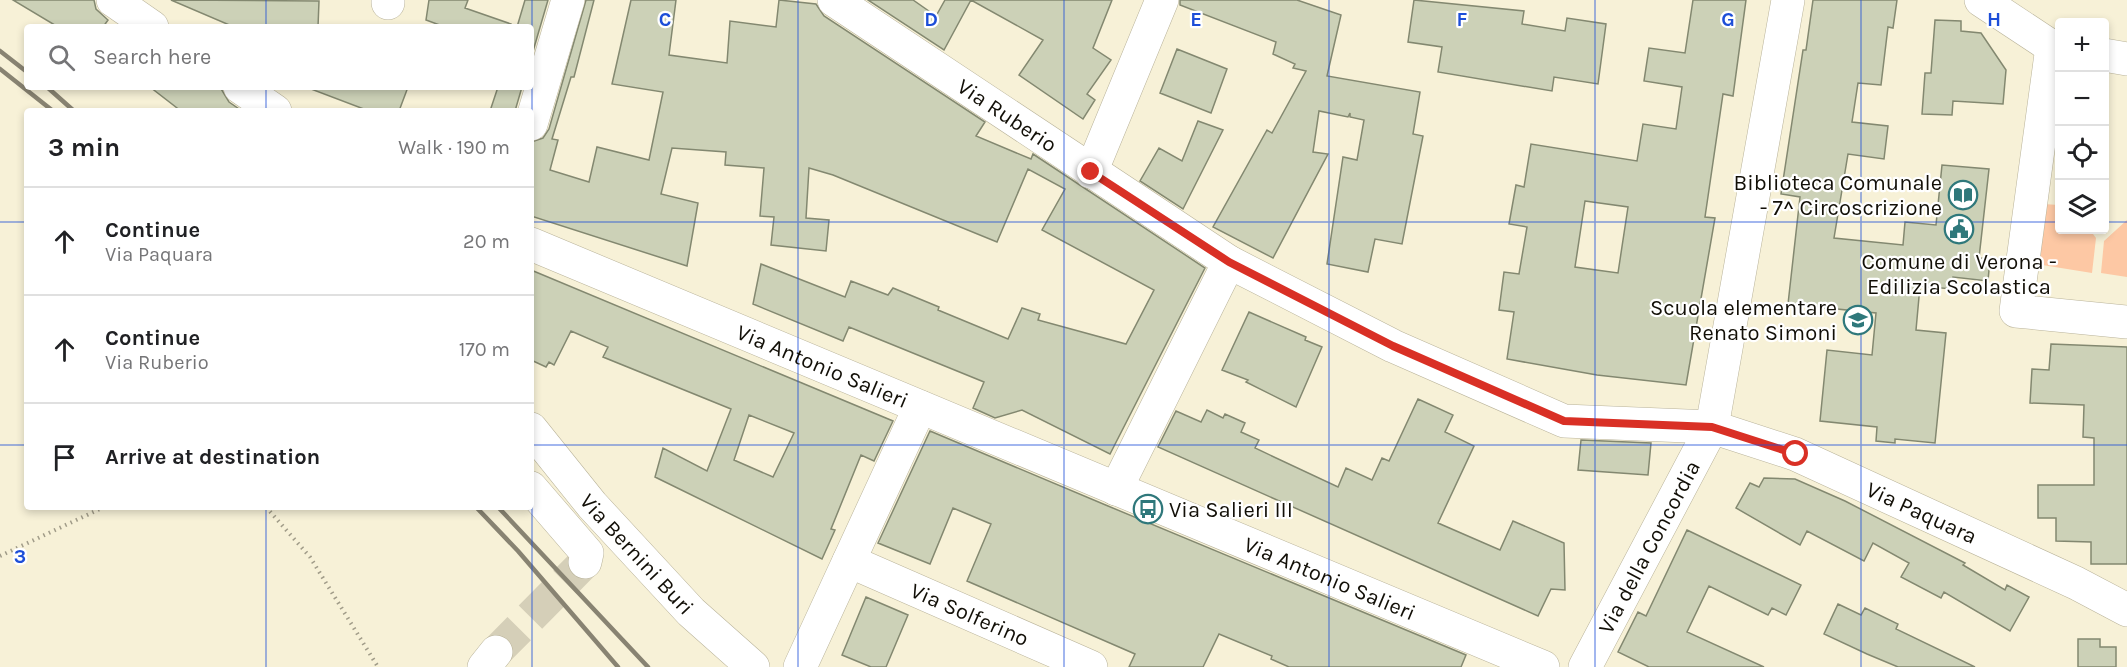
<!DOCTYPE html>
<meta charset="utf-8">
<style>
:root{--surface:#fff;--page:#f2f2f2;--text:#202124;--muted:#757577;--line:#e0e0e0}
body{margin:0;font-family:Karla,sans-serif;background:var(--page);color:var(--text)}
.controls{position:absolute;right:18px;top:18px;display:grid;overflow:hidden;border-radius:6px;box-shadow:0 3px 9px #0003}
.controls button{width:54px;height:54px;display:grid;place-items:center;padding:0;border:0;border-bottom:2px solid var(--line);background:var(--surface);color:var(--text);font:30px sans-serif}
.stop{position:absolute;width:18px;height:18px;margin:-14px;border:4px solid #d93025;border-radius:50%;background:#fff}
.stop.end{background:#d93025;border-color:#fff;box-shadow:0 2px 6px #0008}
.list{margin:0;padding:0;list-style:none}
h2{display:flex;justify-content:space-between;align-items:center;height:78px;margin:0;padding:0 24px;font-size:26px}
h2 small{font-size:20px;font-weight:400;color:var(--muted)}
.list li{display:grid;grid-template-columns:39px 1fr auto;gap:18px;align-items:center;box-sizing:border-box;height:108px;padding:0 24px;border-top:2px solid var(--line)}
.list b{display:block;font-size:22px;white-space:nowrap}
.list p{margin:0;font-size:20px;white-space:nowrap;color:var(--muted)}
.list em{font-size:20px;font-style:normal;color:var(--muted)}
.icon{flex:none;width:33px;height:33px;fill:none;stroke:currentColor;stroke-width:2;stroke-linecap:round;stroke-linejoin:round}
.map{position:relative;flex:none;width:2127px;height:667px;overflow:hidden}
.search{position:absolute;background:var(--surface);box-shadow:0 3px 9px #0003;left:24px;top:24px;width:510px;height:66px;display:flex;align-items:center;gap:15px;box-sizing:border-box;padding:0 21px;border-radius:6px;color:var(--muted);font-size:22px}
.panel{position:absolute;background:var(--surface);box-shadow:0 3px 9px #0003;left:24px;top:108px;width:510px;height:402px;border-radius:6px}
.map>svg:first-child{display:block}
.green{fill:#fdc8a4}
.building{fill:#ccd1b7;stroke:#838870;stroke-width:1.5;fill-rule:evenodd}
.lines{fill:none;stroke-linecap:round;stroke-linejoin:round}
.minor-tunnel{stroke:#d5cfb8;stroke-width:33;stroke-dasharray:33 16;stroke-linecap:butt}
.minor-casing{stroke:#b9b39a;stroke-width:34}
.path{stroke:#a19c89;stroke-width:4;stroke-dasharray:1.5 4.5;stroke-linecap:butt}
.minor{stroke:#fff;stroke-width:33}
.rail{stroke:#888372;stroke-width:4.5}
.route{stroke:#d93025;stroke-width:8}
.grid{fill:none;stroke:#1d4ed8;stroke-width:1.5;stroke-opacity:0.55}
.labels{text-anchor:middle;stroke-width:4.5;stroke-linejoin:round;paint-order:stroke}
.street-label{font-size:22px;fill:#120f07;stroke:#fff}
.poi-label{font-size:22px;fill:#120f07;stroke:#fff;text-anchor:end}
.grid-label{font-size:20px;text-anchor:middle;font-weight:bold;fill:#1d4ed8;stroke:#fff;stroke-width:4.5;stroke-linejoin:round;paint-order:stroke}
</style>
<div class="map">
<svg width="2127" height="667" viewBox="0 0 2127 667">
<rect width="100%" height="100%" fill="#f7f1d7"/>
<path class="green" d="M2043 204 2059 205 2060 230H2090L2096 238 2092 273 2036 264Z
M2127 220V277L2101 273 2104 241Z"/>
<path class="building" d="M13 0H94L96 9 108 20 103 27H58Z
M171 0 319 1 318 27H234Z
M429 0H468L465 8 511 24 510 27H445L426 20Z
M525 0H548L531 58V27H517Z
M586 0H594L574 77H571L552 139 558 140 550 170 589 182 597 147 649 160 663 92 612 84 631 0H676L669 55 727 63 730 21 776 27 779 0 816 4 824 16 985 122 976 136 1031 159 1033 154 1205 268 1110 454 1022 410 995 418 973 408 984 382 849 327 843 341 753 304 761 264 845 297 851 281 888 295 893 288 939 307 938 310 1008 339 1022 308 1040 314 1038 320 1126 344 1154 290 1042 230 1065 189 1028 169 997 242 833 175 809 168 806 218 829 220 826 251 771 245 774 217 760 216 764 168 725 165 726 152 672 148 661 194 698 203 687 266 531 216V142L543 138 549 129Z
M868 0H913L936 16 945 0H1112L1093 48 1111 60 1087 94 1095 100 1083 119 1019 75 1043 40 971 0 944 50Z
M1180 0H1297L1341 15 1327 76 1420 92 1413 134 1423 136 1402 244 1375 239 1368 272 1327 264 1343 157 1357 160 1364 120 1350 117V113L1348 117 1319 111 1313 152 1328 154 1273 258 1213 227 1267 130 1272 133 1306 71 1293 68 1295 64 1273 54 1276 42 1180 5Z
M1414 0 1524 11 1522 24 1565 31 1567 18 1606 24 1598 84 1554 77 1552 91 1438 72 1442 47 1408 42Z
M1693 0H1746L1733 96 1723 94 1705 217 1715 218 1686 385 1597 375 1507 359 1514 312 1499 310 1504 272 1519 274 1527 227 1509 224 1516 185 1524 187 1531 144 1637 161 1643 124 1676 129 1682 87 1644 81 1649 48 1685 53ZM1585 201 1628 207 1618 273 1575 267Z
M1813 0H1897L1893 28 1888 27 1881 85 1858 83 1852 122 1888 126 1884 159 1848 154 1834 238 1903 245 1905 222 1936 225 1942 165 1989 169 1979 258 1990 259 1988 281 1953 277 1952 289 1920 286 1916 330 1946 333 1935 443 1895 439V443L1876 441 1877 427 1820 421 1827 350 1872 355 1876 313 1788 304 1800 197 1781 194 1803 50H1806Z
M1935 20 1961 21V31L1981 33 2006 70 2003 104 1953 101 1952 115 1922 114 1925 73H1931Z
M1177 49 1227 69 1211 113 1160 93Z
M150 87H220L229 102 242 111H181Z
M311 87H408L399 111H369L311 89Z
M498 87H522L515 111H490Z
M1198 121 1223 130 1183 209 1140 181 1159 148 1182 161Z
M531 270 893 421 874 461 861 455 831 529 835 530 822 559 655 477 663 448 707 471 731 409 603 357 608 347 571 331 554 365 549 362 546 367 531 360ZM749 415 794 433 773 477 734 460Z
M1249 312 1306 337 1305 340 1322 347 1296 407 1246 382 1248 380 1222 370Z
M2051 344 2127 347V564H2091V542L2056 541V518H2038V485H2094V438L2083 437 2084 405 2030 403 2032 369 2049 370Z
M1418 399 1453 415 1445 432 1474 446 1438 523 1500 550 1513 521 1564 543 1565 590 1551 589 1538 616 1158 447 1176 411 1201 422 1207 410 1223 418 1225 414 1245 423 1241 432 1259 440 1255 448 1338 487 1346 468 1372 480 1382 458 1389 461Z
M930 431 1108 506 1466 655 1461 667H1289L1271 659 1272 656 1219 634 1203 667H1129L1135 654 967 581 991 524 953 508 930 564 878 543Z
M1581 440 1651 443 1648 475 1578 470Z
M1764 478 1795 479 1845 501 1965 563 1963 565 2005 590 2007 585 2029 597 2010 631 1944 592 1941 598 1901 577 1909 563 1873 543 1864 561 1807 531 1800 545 1736 508 1750 483 1759 487Z
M1687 530 1801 585 1786 615 1772 608 1768 615 1709 586 1687 632 1764 667H1649L1618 652 1638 612 1646 616Z
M866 597 908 615 886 667H871L842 655Z
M1838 604 1861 615 1865 608 1898 624 1896 629 1975 667H1898L1867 654 1824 634Z
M2078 639H2100V647H2116V667H2078Z"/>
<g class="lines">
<path class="minor-tunnel" d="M496 652 585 562"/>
<g class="minor-casing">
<g id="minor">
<path d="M113 0 152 27"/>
<path id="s1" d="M834 0 1229 262 1393 346 1564 421 1712 427 1795 454 2076 583 2127 610"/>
<path d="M1981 0 2052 47 2060 48"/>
<path d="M388 3V0"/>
<path d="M2052 47 2016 311 2127 322"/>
<path d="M2104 55 2127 59"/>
<path d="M240 87 275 111"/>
<path d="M531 124 568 0"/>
<path d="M1091 172 1162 0"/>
<path id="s2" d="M531 244 1543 667"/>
<path id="s3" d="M531 429 592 505 691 612 753 667"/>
<path d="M531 488 587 553 585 562"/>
<path d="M1116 489 1229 262"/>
<path id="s4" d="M849 561 1091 667"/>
<path d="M484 667 496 652"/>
<path d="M800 667 920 407"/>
<path id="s5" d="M1585 667 1712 427 1788 0"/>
</g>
</g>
<path class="path" d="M266 507 310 557 378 667
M0 556 104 507"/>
<use href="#minor" class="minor"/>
<path class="rail" d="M0 51 27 72
M0 69 53 111
M47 87 74 111
M476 507 518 551 618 667
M498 507 648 667"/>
</g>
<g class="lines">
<path class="route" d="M1091 172 1229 262 1393 346 1564 421 1712 427 1796 454"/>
</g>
<path class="grid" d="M266 0V27M532 0V667M798 0V667M1064 0V667M1329 0V667M1595 0V667M1861 0V667M266 87V111M0 222H27M531 222H2060M2104 222H2127M0 445H27M531 445H2127M266 507V667"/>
<defs>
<g id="library-ring" transform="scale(1.5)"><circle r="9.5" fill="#fff" stroke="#2f787b" stroke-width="1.5"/><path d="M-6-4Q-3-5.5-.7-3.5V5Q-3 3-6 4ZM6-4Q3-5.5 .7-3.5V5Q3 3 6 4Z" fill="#2f787b"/></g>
<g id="civic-ring" transform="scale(1.5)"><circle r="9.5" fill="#fff" stroke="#2f787b" stroke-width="1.5"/><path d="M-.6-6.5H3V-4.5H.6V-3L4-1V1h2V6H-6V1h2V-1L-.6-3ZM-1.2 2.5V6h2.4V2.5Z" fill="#2f787b"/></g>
<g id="school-ring" transform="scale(1.5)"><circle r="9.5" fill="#fff" stroke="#2f787b" stroke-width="1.5"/><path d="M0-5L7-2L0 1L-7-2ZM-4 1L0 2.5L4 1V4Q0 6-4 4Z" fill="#2f787b"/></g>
<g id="bus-ring" transform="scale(1.5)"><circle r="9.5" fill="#fff" stroke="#2f787b" stroke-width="1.5"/><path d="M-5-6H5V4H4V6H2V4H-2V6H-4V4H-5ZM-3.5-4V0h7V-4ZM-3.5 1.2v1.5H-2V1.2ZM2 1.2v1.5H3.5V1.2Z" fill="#2f787b"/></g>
</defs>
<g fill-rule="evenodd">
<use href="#library-ring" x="1963" y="195"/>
<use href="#civic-ring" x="1959" y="229"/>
<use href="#school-ring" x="1858" y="320"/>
<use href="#bus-ring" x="1148" y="509"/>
</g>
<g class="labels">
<g class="street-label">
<text dy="8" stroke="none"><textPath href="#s1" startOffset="208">Via Ruberio</textPath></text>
<text dy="8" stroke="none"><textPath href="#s2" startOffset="316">Via Antonio Salieri</textPath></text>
<text dy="8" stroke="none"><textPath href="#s1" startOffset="1220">Via Paquara</textPath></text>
<text dy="8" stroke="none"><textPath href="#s5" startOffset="136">Via della Concordia</textPath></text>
<text dy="8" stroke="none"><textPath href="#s3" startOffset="164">Via Bernini Buri</textPath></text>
<text dy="8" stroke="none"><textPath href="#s2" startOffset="866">Via Antonio Salieri</textPath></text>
<text dy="8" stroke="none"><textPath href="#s4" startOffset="132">Via Solferino</textPath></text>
</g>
<g class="poi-label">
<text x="1942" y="190">Biblioteca Comunale<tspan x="1942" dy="25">- 7^ Circoscrizione</tspan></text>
<text x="1959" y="269" text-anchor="middle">Comune di Verona -<tspan x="1959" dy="25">Edilizia Scolastica</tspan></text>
<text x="1837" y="315">Scuola elementare<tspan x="1837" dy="25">Renato Simoni</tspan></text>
<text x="1169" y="517" text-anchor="start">Via Salieri III</text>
</g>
</g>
<g class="grid-label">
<text x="665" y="26">C</text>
<text x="931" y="26">D</text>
<text x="1196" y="26">E</text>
<text x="1462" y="26">F</text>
<text x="1728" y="26">G</text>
<text x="1994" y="26">H</text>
<text x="20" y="563">3</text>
</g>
</svg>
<div class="controls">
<button>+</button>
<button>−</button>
<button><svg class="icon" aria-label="locate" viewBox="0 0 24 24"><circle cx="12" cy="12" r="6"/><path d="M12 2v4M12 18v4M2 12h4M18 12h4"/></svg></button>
<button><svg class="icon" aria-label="layers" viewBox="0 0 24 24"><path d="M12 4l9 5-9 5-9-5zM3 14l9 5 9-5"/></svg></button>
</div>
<div class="stop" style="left:1796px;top:454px"></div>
<div class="stop end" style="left:1091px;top:172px"></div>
<div class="search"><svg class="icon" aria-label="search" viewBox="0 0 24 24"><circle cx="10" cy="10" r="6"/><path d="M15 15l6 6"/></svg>Search here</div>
<section class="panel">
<h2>3 min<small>Walk · 190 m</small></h2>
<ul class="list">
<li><svg class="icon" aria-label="ahead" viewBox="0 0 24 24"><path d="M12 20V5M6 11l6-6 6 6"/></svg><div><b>Continue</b><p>Via Paquara</p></div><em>20 m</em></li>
<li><svg class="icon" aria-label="ahead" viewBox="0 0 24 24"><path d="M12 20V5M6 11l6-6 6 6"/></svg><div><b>Continue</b><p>Via Ruberio</p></div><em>170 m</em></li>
<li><svg class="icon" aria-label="arrive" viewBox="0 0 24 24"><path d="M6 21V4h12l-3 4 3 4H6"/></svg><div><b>Arrive at destination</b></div></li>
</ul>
</section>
</div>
